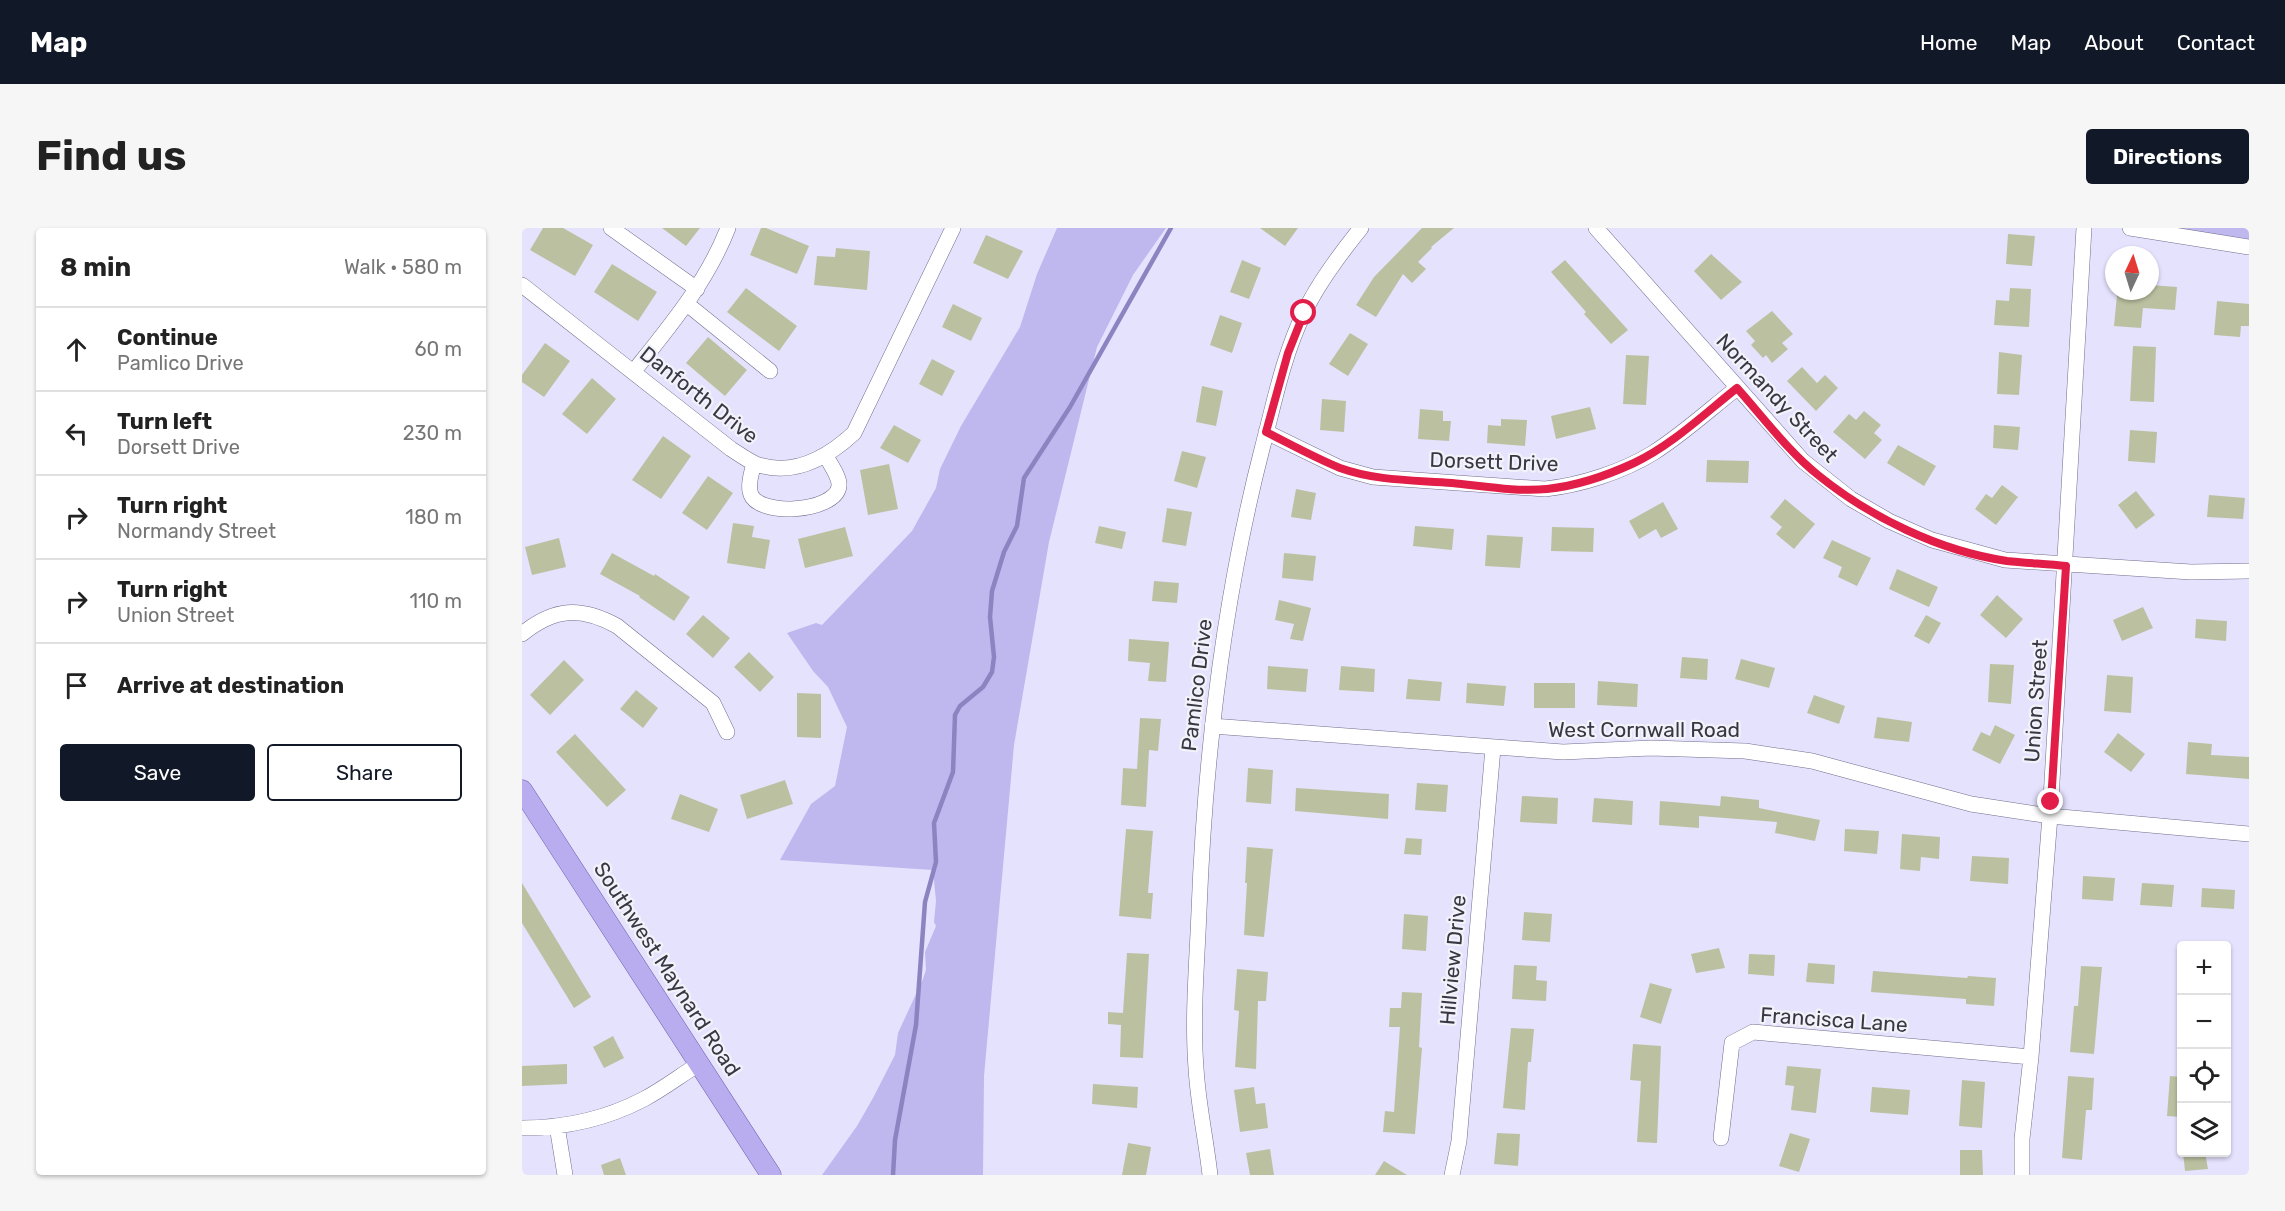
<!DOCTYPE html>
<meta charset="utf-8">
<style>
:root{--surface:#fff;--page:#f6f6f6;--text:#222;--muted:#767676;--line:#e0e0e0;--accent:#111827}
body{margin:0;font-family:Rubik,sans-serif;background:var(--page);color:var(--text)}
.controls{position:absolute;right:18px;bottom:18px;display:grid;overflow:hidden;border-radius:6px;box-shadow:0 2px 4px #0004}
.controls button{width:54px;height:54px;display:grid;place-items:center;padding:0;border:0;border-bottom:2px solid var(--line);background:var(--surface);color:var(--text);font:30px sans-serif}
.compass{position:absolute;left:1583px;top:18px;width:54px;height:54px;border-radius:50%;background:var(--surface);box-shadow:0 2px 4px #0004;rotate:4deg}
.stop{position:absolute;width:18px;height:18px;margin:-14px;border:4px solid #e11d48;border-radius:50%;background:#fff}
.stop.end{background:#e11d48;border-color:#fff;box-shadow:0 2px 6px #0008}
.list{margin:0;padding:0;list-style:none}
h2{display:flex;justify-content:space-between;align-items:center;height:78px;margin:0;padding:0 24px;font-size:26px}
h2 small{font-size:20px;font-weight:400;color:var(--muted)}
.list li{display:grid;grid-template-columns:39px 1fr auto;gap:18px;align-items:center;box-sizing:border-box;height:84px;padding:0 24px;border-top:2px solid var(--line)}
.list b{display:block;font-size:22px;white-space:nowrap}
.list p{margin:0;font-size:20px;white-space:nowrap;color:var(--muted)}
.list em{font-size:20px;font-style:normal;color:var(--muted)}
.actions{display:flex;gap:12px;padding:18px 24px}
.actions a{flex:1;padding:14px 0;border:2px solid var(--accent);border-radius:6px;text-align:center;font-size:21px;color:var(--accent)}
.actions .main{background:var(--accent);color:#fff}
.icon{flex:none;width:33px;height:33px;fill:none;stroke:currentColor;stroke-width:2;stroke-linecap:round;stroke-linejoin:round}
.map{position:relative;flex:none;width:1727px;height:947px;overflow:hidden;border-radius:6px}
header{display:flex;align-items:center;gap:36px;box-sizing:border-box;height:84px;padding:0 30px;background:var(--accent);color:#fff}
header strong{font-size:28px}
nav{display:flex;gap:33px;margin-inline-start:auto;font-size:21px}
.intro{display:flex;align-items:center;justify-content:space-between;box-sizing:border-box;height:144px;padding:0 36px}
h1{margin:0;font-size:42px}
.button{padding:15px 27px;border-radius:6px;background:var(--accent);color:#fff;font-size:21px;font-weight:700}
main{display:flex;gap:36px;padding:0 36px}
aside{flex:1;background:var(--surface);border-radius:6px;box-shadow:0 2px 4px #0004}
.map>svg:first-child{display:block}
.green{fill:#beb8ee}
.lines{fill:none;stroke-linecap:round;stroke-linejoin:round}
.stream{stroke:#8c84c1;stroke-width:4.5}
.building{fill:#bbc1a0}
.minor-casing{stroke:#716e8c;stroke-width:16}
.major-casing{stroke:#6d60ad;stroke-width:21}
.minor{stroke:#fff;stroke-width:15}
.major{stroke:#b9adef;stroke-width:20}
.route{stroke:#e11d48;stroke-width:8}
.labels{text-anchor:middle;stroke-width:4.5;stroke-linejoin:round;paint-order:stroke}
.street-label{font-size:21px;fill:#383744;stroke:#f3f2f9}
</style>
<header>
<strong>Map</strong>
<nav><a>Home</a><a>Map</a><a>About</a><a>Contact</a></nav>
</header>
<div class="intro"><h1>Find us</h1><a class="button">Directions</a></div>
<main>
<aside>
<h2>8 min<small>Walk · 580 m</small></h2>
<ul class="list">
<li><svg class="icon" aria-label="ahead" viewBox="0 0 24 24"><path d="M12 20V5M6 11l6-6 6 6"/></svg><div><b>Continue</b><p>Pamlico Drive</p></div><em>60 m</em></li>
<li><svg class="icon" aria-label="left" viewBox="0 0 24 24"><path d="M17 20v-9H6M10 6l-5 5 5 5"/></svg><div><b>Turn left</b><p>Dorsett Drive</p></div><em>230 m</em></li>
<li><svg class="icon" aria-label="right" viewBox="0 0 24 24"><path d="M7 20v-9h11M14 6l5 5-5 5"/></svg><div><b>Turn right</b><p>Normandy Street</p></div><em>180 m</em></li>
<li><svg class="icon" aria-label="right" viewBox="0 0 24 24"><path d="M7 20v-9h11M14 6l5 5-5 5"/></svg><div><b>Turn right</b><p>Union Street</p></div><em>110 m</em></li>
<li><svg class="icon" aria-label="arrive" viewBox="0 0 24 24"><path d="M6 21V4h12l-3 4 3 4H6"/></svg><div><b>Arrive at destination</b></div></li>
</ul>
<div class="actions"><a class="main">Save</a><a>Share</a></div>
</aside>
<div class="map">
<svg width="1727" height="947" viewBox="0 0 1727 947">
<rect width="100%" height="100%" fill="#e5e2fe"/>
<path class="green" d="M535 0H644L611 47 575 119 527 314 492 517 462 848 461 947H300L335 898 351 870 373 827 376 805 401 751 404 742 403 724 414 698 412 694 414 673 411 642 258 632 289 576 313 558 325 499 306 459 291 443 265 405 294 395 300 397 390 303 414 260 418 241 439 198 498 99 515 46Z
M1641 0H1727V15Z"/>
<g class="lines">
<path class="stream" d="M371 947 373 912 394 797 403 674 414 634 412 595 431 544 433 487 438 478 461 459 470 444 472 429 468 389 470 363 482 324 495 298 502 250 548 179 649 0"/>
</g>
<path class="building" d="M21 0H41L71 17 53 48 8 22Z
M140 0H178L164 18Z
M239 0H244L287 18 275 46 228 27Z
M738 0H776L763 18Z
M900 0H932L909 19 910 20 896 34 904 41 890 55 881 46 854 89 834 77 852 49Z
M1486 6 1513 8 1510 38 1484 36Z
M464 7 501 23 486 51 451 35Z
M314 20 348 23 345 62 292 57 295 28 313 29Z
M1189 26 1220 54 1199 72 1172 43Z
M720 32 739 40 727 71 708 64Z
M1043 32 1106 102 1089 116 1062 86 1064 84 1029 44Z
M90 36 135 64 116 93 72 64Z
M1628 57 1655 59 1653 82 1621 80 1619 100 1592 98 1595 67 1607 68 1608 63H1628Z
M224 60 275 98 257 123 205 84Z
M1488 60 1509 61 1507 99 1472 97 1474 72 1487 73Z
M1695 73 1727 76V98H1719L1718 109 1692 107Z
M431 76 460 90 449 113 420 99Z
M1250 83 1271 106 1260 115 1266 121 1250 135 1244 127 1241 130 1229 117 1233 113 1224 103Z
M698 87 720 95 710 125 688 117Z
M828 105 846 116 826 148 807 136Z
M186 109 225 142 203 168 164 135Z
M23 115 48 133 22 169 0 154V147Z
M1611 118 1634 119 1632 174 1608 173Z
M1477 124 1500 127 1497 167 1475 166Z
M1104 127 1127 128 1124 177 1101 176Z
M410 131 433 143 420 168 397 156Z
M1280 139 1295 155 1303 147 1316 160 1294 183 1265 153Z
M70 150 94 171 65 206 40 186Z
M680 158 701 163 694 198 674 194Z
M800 171 824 173 822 204 798 202Z
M1068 179 1074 201 1034 211 1029 188Z
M898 181 921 183V193H929L927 213 896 211Z
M1342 183 1359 197 1352 205 1360 212 1343 231 1311 204 1327 186 1334 192Z
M979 191 1005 192 1003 218 965 215 966 197 979 198Z
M372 197 399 212 386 235 358 220Z
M1472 197 1498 199 1496 222 1471 220Z
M1608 202 1635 204 1633 235 1606 233Z
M141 208 169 228 139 271 110 252Z
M1376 217 1414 238 1402 258 1365 235Z
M660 223 684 229 675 260 652 253Z
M1185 232 1227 233 1226 255 1184 254Z
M367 236 376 281 346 287 338 242Z
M186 248 211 265 185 302 160 285Z
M1480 257 1496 269 1474 297 1453 281 1464 266 1470 270Z
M774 261 794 265 789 292 769 289Z
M1614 263 1633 287 1614 301 1596 277Z
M1687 267 1723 270 1721 291 1685 289Z
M1263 271 1293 296 1272 321 1254 306 1260 299 1248 289Z
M1141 274 1156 301 1139 310 1134 301 1117 311 1107 293Z
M645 280 670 284 664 318 640 314Z
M211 295 232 298 230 309 248 312 243 341 205 335Z
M577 298 604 304 600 321 573 315Z
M893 298 932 301 930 322 891 318Z
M323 299 331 328 283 340 276 311Z
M1030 299 1072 300 1071 324 1029 323Z
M965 307 1001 309 998 340 963 338Z
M37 310 44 339 10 347 3 319Z
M1310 312 1349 330 1335 358 1316 349 1320 339 1301 330Z
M90 325 132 348 133 346 168 369 152 393 117 369 118 368 78 346Z
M762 325 794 328 791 353 760 350Z
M1375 341 1416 359 1407 379 1367 361Z
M632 353 657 355 655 375 630 373Z
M1475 367 1501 391 1484 410 1458 387Z
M757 372 789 380 781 413 768 411 772 396 753 392Z
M1621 379 1631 400 1600 413 1591 392Z
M181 387 208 410 191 430 164 406Z
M1404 387 1419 395 1407 416 1392 408Z
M1674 391 1705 393 1704 413 1673 410Z
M607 411 647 414 644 454 626 453 628 435 606 433Z
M227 424 252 449 238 464 212 439Z
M1160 429 1186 431 1185 452 1158 450Z
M1219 431 1253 440 1247 460 1213 451Z
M42 432 62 452 28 487 8 467Z
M1468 436 1492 437 1489 476 1466 474Z
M746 438 786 441 784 464 745 461Z
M819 438 853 441 852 464 817 462Z
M1585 447 1611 449 1609 485 1582 483Z
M886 451 920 454 918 473 884 471Z
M1076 453 1116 456 1115 479 1075 477Z
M945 455 984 458 982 478 944 475Z
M1012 455H1053V480H1012Z
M114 462 136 480 121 500 98 481Z
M275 465 299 466V510L275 509Z
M1292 467 1323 478 1317 496 1285 485Z
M1355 489 1390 494 1387 514 1352 510Z
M618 490 639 491 636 523 627 522 624 579 599 577 601 540 615 541Z
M1473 497 1493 507 1478 536 1450 522 1459 504 1468 508Z
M1596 505 1623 526 1609 544 1582 524Z
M53 506 104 562 85 579 34 524Z
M1666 514 1690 516 1689 527 1727 529V551L1664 546Z
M726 540 751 542 749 576 724 574Z
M263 552 271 576 225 591 218 567Z
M895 555 926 557 924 584 893 582Z
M774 560 867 566 866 591 773 583Z
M158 566 196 581 187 604 149 591Z
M1000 568 1036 570 1035 596 998 594Z
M1199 568 1237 572V580L1298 592 1293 613 1253 605 1255 594 1177 588V600L1137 597 1138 573 1198 578Z
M1072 570 1111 573 1110 597 1070 594Z
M604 601 631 603 626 665H631L629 691 597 688Z
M1323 601 1357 603 1355 626 1322 623Z
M1380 606 1418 609 1417 631 1399 629 1398 643 1378 641Z
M884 610 900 611 899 627 882 626Z
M725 619 751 621 742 709 722 707 725 655H723Z
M1450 628 1487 630 1486 656 1448 653Z
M1561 648 1593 650 1591 673 1560 671Z
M0 655 69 769 52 780 0 695Z
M1620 655 1652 657 1650 679 1618 677Z
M1680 660 1713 662 1712 681 1679 679Z
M1002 684 1030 686 1028 714 1000 712Z
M882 686 906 688 904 723 880 721Z
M1197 720 1203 740 1174 745 1169 726Z
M605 725 627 726 621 830 598 829 599 797 586 796V784L601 785Z
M1227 726 1253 727 1252 748 1226 746Z
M1286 735 1313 737 1312 756 1284 754Z
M992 737 1015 738 1014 752 1025 753 1024 773 990 771Z
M1559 738 1580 739 1572 826 1548 824 1552 778H1556Z
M715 741 746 744 744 773H736L734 841 713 839 717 783 712 782Z
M1351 743 1445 750 1446 748 1474 750 1472 778 1444 776V771L1349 764Z
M1128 755 1150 761 1139 796 1118 789Z
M880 764 900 765 897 819 900 820 893 906 861 904 863 883 872 884 878 799H867L868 780H879Z
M989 800 1012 801 1009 834H1006L1003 882 981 880Z
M91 808 102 830 82 840 71 819Z
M1111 816 1139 818 1135 915 1115 914 1119 853 1108 852Z
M45 836V856L0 858V838Z
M1265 838 1299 841 1294 885 1269 882 1272 858 1263 857Z
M1546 848 1572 850 1570 882H1564L1560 932 1540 930Z
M1648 848 1659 849V889L1645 888Z
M1440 852 1463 854 1460 900 1437 898Z
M571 856 616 859 615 880 570 876Z
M732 859 734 876 743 875 746 900 718 904 712 862Z
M1350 859 1388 862 1386 887 1348 884Z
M975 905 998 906 996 938 972 936Z
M1268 905 1288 911 1277 944 1257 938Z
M606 915 629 919 624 947H600Z
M748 921 752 947H728L724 925Z
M1438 922H1460L1461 947H1438Z
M1661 924H1683L1686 941 1663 943Z
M98 930 104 947H82L79 937Z
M862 933 885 947H853Z"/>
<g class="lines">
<g class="minor-casing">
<path id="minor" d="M89 0 175 61
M1074 0 1281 233 1329 271 1367 293 1410 312 1483 332 1669 344 1727 343
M1608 0 1727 19
M0 57 209 221C217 226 225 232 234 236 271 249 305 230 332 205L431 0
M165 76 248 143
M112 143C148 98 185 54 206 0
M744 204 818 240 851 249 1023 261C1059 257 1100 244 1131 225 1161 206 1187 182 1215 160
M232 235C230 244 226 254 228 263 231 290 314 285 317 258 318 249 308 236 304 228
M0 406C32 380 58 378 95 398L191 475 205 504
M690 498 1041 524 1129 520 1223 523 1290 533 1449 576 1528 588 1727 606
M35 898 43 947
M0 900C42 900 84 891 122 871 141 861 159 847 177 836
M1199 910 1210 815 1231 804 1509 829
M688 947C684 911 676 876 674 840 670 788 675 735 677 683 683 527 701 373 740 221 752 176 761 128 782 85 796 55 818 26 839 0
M930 947 937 913 971 520
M1500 947V911L1509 829 1528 588 1562 0"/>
</g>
<g class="major-casing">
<path id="major" d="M0 562 249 947"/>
</g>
<use href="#minor" class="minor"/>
<use href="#major" class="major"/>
</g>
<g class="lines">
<path class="route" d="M782 85 766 125 744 204C768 216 793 230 818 240 854 253 892 252 930 255 961 258 994 264 1025 261 1054 258 1086 247 1112 235 1150 217 1182 186 1215 160 1241 189 1265 222 1296 247 1348 289 1417 323 1485 333 1504 335 1524 336 1544 338L1529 574"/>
</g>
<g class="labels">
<g class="street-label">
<text transform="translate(177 167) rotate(38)" y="7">Danforth Drive</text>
<text transform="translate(1255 170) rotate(47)" y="7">Normandy Street</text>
<text transform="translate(972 234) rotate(2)" y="7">Dorsett Drive</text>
<text transform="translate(675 457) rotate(-83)" y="7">Pamlico Drive</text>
<text transform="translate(1514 473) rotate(-86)" y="7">Union Street</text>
<text x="1122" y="509">West Cornwall Road</text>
<text transform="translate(931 732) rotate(-85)" y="7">Hillview Drive</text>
<text transform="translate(145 741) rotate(57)" y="7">Southwest Maynard Road</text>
<text transform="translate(1312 792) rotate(4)" y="7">Francisca Lane</text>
</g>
</g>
</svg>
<div class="controls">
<button>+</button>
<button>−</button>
<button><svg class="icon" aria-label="locate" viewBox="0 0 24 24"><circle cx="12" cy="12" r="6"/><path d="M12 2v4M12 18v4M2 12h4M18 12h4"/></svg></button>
<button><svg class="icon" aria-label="layers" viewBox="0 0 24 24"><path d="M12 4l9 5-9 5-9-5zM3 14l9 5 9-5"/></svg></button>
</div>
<svg class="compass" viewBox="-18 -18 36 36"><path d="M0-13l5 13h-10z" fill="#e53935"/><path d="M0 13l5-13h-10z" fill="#767676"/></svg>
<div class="stop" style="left:782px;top:85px"></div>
<div class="stop end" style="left:1529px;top:574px"></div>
</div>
</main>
